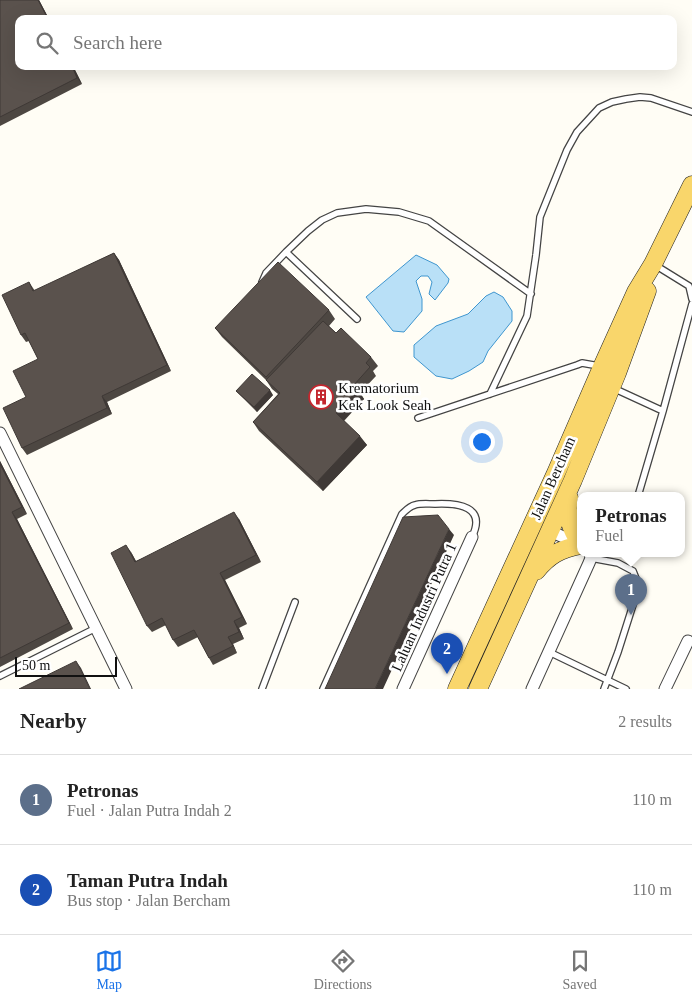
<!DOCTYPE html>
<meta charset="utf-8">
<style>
:root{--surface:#fff;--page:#f6f6f6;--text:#222;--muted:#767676;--line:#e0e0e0;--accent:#1a73e8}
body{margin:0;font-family:Georgia,serif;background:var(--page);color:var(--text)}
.scale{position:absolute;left:15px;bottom:12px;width:102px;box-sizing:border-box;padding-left:5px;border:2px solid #111;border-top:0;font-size:14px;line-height:18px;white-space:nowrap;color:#111;-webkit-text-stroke:4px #fff;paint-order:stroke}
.you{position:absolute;left:481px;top:441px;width:18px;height:18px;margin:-12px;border:4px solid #fff;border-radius:50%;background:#1a73e8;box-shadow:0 0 0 8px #1a73e833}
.badge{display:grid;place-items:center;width:32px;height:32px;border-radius:50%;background:var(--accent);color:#fff;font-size:16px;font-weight:700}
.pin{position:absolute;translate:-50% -41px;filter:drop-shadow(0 1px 2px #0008)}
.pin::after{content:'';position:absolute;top:26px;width:18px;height:15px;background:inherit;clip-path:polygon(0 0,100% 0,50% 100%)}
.popup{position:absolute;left:577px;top:492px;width:108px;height:65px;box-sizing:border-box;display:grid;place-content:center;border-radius:10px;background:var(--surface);filter:drop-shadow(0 1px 4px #0005);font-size:16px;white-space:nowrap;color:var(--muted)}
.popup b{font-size:19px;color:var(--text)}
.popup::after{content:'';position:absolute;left:50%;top:100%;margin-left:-10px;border:10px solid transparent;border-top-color:var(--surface)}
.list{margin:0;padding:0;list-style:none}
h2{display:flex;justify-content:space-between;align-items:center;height:65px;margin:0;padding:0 20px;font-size:21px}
h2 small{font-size:16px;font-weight:400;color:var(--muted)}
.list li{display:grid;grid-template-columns:32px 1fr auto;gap:15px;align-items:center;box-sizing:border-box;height:90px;padding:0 20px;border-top:1px solid var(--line)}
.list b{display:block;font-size:19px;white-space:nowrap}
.list p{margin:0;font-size:16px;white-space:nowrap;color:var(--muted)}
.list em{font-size:16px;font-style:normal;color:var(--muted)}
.icon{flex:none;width:28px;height:28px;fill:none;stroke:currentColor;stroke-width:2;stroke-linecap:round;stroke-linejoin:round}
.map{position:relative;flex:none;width:692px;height:689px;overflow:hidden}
.search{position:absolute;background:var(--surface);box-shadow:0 5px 20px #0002;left:15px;right:15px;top:15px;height:55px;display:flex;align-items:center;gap:12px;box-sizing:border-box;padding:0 18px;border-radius:10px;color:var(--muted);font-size:19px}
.sheet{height:245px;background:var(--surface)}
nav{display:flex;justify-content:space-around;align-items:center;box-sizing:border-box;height:70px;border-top:1px solid var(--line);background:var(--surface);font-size:14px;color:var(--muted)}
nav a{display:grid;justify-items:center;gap:2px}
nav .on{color:var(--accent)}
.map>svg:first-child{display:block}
.water{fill:#b9e0f7;stroke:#3f96cf}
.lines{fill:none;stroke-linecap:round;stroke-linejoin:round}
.service-casing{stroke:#444;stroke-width:8}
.minor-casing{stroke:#444;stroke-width:13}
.primary-casing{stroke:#222;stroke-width:19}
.service{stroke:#fff;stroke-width:5.5}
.minor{stroke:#fff;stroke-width:11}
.primary{stroke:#f9d66b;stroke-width:18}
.wall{fill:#4d4742}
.shaded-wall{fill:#3f3936}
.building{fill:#5a524d;stroke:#3f3936}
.labels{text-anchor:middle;stroke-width:5;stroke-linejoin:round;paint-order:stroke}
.poi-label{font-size:15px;fill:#111;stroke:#fff;text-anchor:start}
.street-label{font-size:15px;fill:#111;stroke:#fff}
</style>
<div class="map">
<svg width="692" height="689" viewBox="0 0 692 689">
<rect width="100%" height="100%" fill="#fffdf5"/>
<path class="water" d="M416 255 437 265 449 279 448 283 435 300 429 294 432 282 428 276H421L416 281 422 299V311L404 332 393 331 366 297Z
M494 292 503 297 512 311V321L488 351 483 362 469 371 452 379 436 376 414 357V345L436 326 468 314 486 296Z"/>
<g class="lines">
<g class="service-casing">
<path id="service" d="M286 252 357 319
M655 265 689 286 692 299
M262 282 266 273 286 252 308 231 322 220 337 213 366 209 399 212 429 221 531 294
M613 388 663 411
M490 394 527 316 536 255 540 217 567 150 577 132 599 108 612 102 626 99 640 97 651 98 692 112
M418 418 577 365 582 363 599 366
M638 496 663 411 692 304
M591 558 618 563 633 571 639 586 618 652 604 689
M549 652 626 689
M0 676 96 628
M262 689 295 602
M323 689 402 514C406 510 410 506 415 505 421 503 428 504 435 504 458 503 487 506 472 537"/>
</g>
<g class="minor-casing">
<path id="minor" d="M0 433 126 689
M550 531 581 545
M403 689 472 537
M532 689 589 563 591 558 590 554
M665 689 688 641"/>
</g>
<g class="primary-casing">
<path id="primary" d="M536 571C549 555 560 549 581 545 572 530 565 516 569 498
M457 689 556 473 602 367 636 292 653 264 692 185
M478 689 573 480 617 373 647 291"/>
</g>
<use href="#service" class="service"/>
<use href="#minor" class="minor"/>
<use href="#primary" class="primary"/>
</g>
<path class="wall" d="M0 0H39L49 19H19V66H73L82 84 0 126Z
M114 253 119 260 171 371 107 402 112 414 27 455 22 448 26 397 38 359 29 341 26 342 21 335 29 282 35 291Z
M329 310 335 319 329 326 336 333 371 357 378 366 373 371 376 376 360 393 364 399 344 421 367 445 323 491 259 431 253 422 278 394 272 389 266 380 222 337 215 328Z
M236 391 273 395 257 412Z
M0 461 27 514 17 519 73 629 0 667Z
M239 519 261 562 225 580 247 624 239 628 244 639 233 644 237 653 213 665 209 658 198 637 178 647 173 640 166 625 152 632 147 626 131 552 136 561Z"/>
<path class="shaded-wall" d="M38 0H39L49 19H48Z
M72 66H73L82 84 77 78Z
M114 253 119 260 171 371 167 365Z
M270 390 273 395 257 412 254 407Z
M358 390 364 399 342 422 336 413Z
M102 396 107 402 112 414 107 408Z
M360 436 367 445 323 491 317 482Z
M0 461 27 514 22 507 0 464Z
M12 512 17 519 73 629 69 623Z
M234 512 239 519 261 562 256 555Z
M449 529 454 535 383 689H375Z
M126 545 131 552 140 569 135 562Z
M220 573 225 580 247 624 242 617Z
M234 621 239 628 244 639 239 632Z
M228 637 233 644 237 653 233 646Z
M76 661 81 668 91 689H90Z"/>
<path class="building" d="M0 0H38L48 19H19V66H72L77 78 0 117Z
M114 253 167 365 102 396 107 408 22 448 3 408 26 397 13 371 38 359 25 333 21 335 2 295 29 282 33 291Z
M278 262 329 310 266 377 215 328Z
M323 321 336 333 341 328 371 357 366 363 370 367 353 386 358 390 336 413 360 436 317 482 253 422 280 393 266 380Z
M252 374 270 390 254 407 236 391Z
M0 464 22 507 12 512 69 623 0 658Z
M234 512 256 555 220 573 242 617 234 621 239 632 228 637 233 646 209 658 194 630 173 640 162 618 147 626 111 553 126 545 135 562Z
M438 515 449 529 375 689H325L403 517Z
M76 661 90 689H19Z"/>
<defs>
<g id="building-ring" transform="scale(1.25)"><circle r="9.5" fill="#fff" stroke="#c4262e" stroke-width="1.5"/><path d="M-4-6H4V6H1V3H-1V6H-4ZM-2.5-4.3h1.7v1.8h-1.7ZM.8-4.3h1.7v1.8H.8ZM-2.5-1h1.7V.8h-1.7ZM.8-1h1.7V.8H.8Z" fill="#c4262e"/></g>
</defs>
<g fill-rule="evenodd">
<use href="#building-ring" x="321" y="397"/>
</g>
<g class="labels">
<g class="poi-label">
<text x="338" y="393">Krematorium<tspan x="338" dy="17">Kek Look Seah</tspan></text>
</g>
<g class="street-label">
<text transform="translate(553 478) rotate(-66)" y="5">Jalan Bercham</text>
<text transform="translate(424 607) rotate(-66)" y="5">Laluan Industri Putra 1</text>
</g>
</g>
</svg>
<div class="scale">50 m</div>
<div class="you"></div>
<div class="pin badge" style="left:631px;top:615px;background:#5c6f8a">1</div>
<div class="popup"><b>Petronas</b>Fuel</div>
<div class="pin badge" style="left:447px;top:674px;background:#1a4fb4">2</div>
<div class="search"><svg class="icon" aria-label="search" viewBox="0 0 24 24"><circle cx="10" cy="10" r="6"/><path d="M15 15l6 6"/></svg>Search here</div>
</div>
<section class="sheet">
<h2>Nearby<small>2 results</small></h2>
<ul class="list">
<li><span class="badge" style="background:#5c6f8a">1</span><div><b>Petronas</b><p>Fuel · Jalan Putra Indah 2</p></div><em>110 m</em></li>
<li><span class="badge" style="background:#1a4fb4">2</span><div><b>Taman Putra Indah</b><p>Bus stop · Jalan Bercham</p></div><em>110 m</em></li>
</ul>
</section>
<nav>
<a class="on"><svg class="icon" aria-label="map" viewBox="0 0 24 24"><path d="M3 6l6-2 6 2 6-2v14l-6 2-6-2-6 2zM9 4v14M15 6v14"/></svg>Map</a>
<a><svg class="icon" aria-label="directions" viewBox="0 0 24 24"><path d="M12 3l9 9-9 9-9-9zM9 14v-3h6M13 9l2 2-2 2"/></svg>Directions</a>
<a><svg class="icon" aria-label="saved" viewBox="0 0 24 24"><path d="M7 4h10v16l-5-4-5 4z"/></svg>Saved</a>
</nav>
